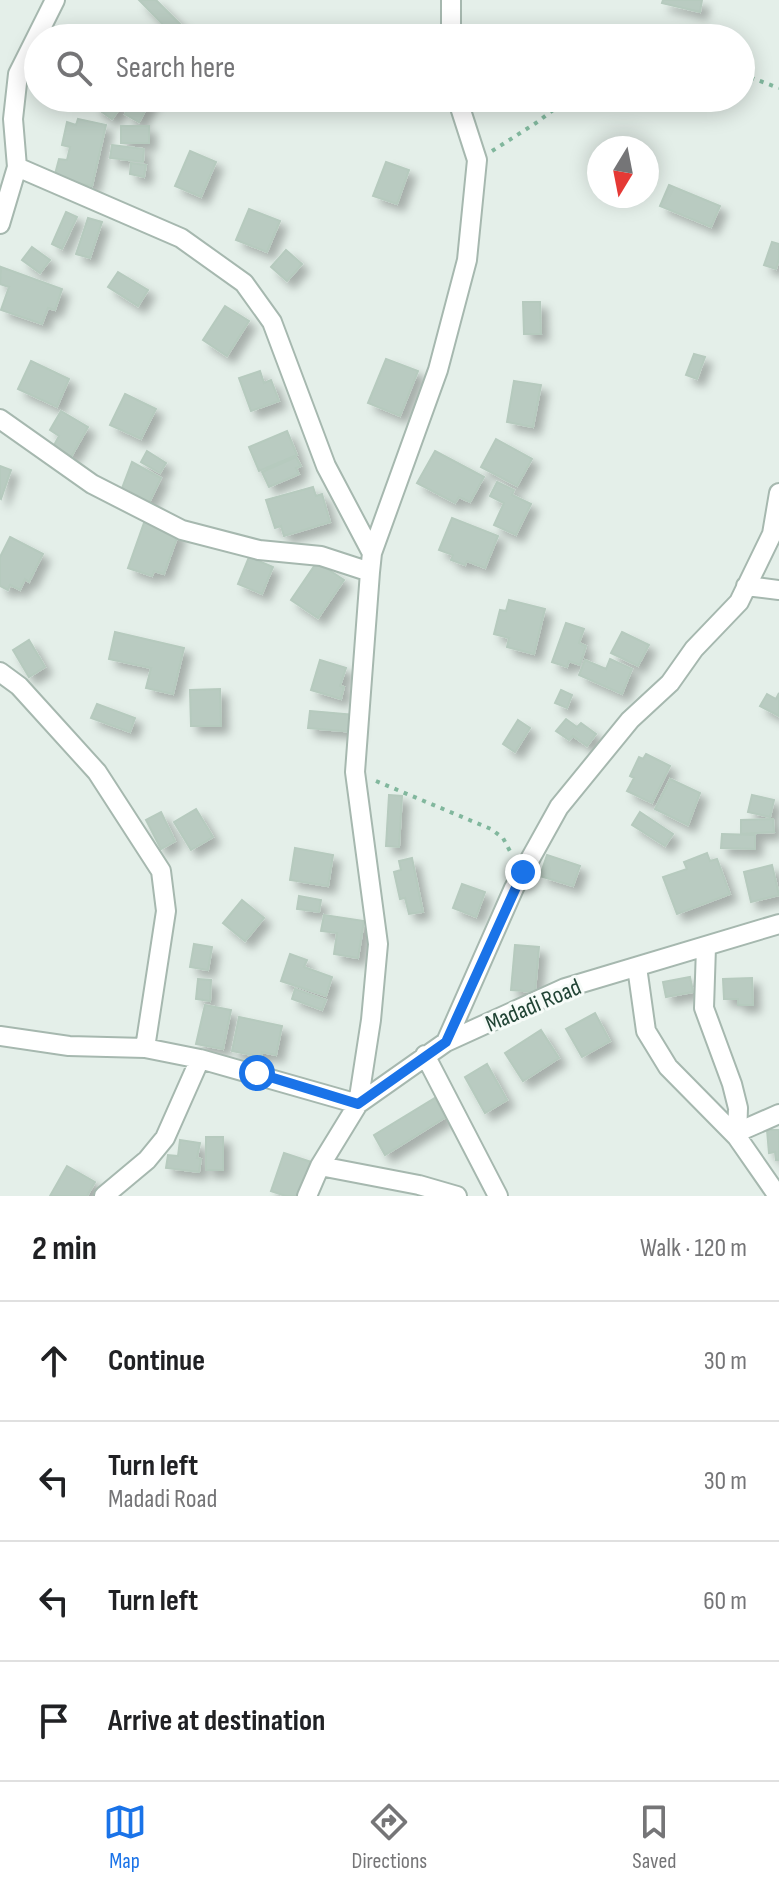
<!DOCTYPE html>
<meta charset="utf-8">
<style>
:root{--surface:#fff;--page:#f6f6f6;--text:#202124;--muted:#757577;--line:#e0e0e0;--accent:#1a73e8}
body{margin:0;font-family:"Sofia Sans Condensed",sans-serif;background:var(--page);color:var(--text)}
.compass{position:absolute;left:587px;top:136px;width:72px;height:72px;border-radius:50%;background:var(--surface);box-shadow:0 4px 20px #0003;rotate:190deg}
.stop{position:absolute;width:24px;height:24px;margin:-18px;border:6px solid #1a73e8;border-radius:50%;background:#fff}
.stop.end{background:#1a73e8;border-color:#fff;box-shadow:0 2px 8px #0008}
.list{margin:0;padding:0;list-style:none}
h2{display:flex;justify-content:space-between;align-items:center;height:104px;margin:0;padding:0 32px;font-size:34px}
h2 small{font-size:26px;font-weight:400;color:var(--muted)}
.list li{display:grid;grid-template-columns:52px 1fr auto;gap:24px;align-items:center;box-sizing:border-box;height:120px;padding:0 32px;border-top:2px solid var(--line)}
.list b{display:block;font-size:30px;white-space:nowrap}
.list p{margin:0;font-size:26px;white-space:nowrap;color:var(--muted)}
.list em{font-size:26px;font-style:normal;color:var(--muted)}
.icon{flex:none;width:44px;height:44px;fill:none;stroke:currentColor;stroke-width:2;stroke-linecap:round;stroke-linejoin:round}
.map{position:relative;flex:none;width:779px;height:1196px;overflow:hidden}
.search{position:absolute;background:var(--surface);box-shadow:0 4px 20px #0003;left:24px;right:24px;top:24px;height:88px;display:flex;align-items:center;gap:20px;box-sizing:border-box;padding:0 28px;border-radius:44px;color:var(--muted);font-size:30px}
.sheet{height:584px;background:var(--surface)}
nav{display:flex;justify-content:space-around;align-items:center;box-sizing:border-box;height:112px;border-top:2px solid var(--line);background:var(--surface);font-size:22px;color:var(--muted)}
nav a{display:grid;justify-items:center;gap:4px}
nav .on{color:var(--accent)}
.map>svg:first-child{display:block}
.building{fill:#b9cbc1;stroke:#b6cabe;stroke-width:2;filter:url(#shadow)}
.lines{fill:none;stroke-linecap:round;stroke-linejoin:round}
.minor-casing{stroke:#a6b8af;stroke-width:22}
.path{stroke:#81b79d;stroke-width:4;stroke-dasharray:4 6;stroke-linecap:butt}
.minor{stroke:#fff;stroke-width:18}
.route{stroke:#1a73e8;stroke-width:10}
.labels{text-anchor:middle;stroke-width:6;stroke-linejoin:round;paint-order:stroke}
.street-label{font-size:24px;fill:#214435;stroke:#f6fbf8}
</style>
<div class="map">
<svg width="779" height="1196" viewBox="0 0 779 1196">
<defs>
<filter id="shadow"><feDropShadow dx="7" dy="7" stdDeviation="4" flood-color="#0004"/></filter>
</defs>
<rect width="100%" height="100%" fill="#e4efe9"/>
<path class="building" d="M139 0H156L194 38H176Z
M663 0H702L700 12 662 3Z
M101 98H127L112 119 95 107Z
M134 98H152L139 122 125 114Z
M78 119 106 125 92 186 54 178 59 159 67 160 70 147 62 145 67 122 76 125Z
M121 126H149V143H121Z
M112 145 144 149 143 162 110 158Z
M190 151 216 162 201 197 175 186Z
M386 162 409 170 397 204 373 196Z
M131 163 146 165 144 177 130 174Z
M669 185 720 206 711 227 660 206Z
M249 209 280 221 267 252 236 240Z
M66 212 77 217 62 249 52 244Z
M88 218 102 222 90 258 76 254Z
M772 242 779 244V259L776 269 764 265Z
M32 247 50 260 40 273 22 260Z
M286 250 302 264 287 281 271 267Z
M1 267 62 289 55 310 48 308 42 324 1 310 9 287 0 284Z
M118 272 148 290 138 306 108 287Z
M523 302H540L541 334H524Z
M225 306 249 321 227 356 203 340Z
M694 354 705 357 697 379 686 375Z
M386 359 418 371 400 416 368 403Z
M31 361 69 379 57 407 18 389Z
M260 371 264 383 271 380 279 401 251 411 239 378Z
M514 381 541 385 533 427 507 422Z
M125 394 156 409 141 439 110 425Z
M61 411 88 427 71 457 53 447 59 436 50 430Z
M287 431 297 455 259 471 249 447Z
M496 439 532 459 517 486 481 467Z
M147 451 166 463 160 473 141 462Z
M435 451 484 477 470 502 459 497 455 503 417 483Z
M296 457 301 466 296 468 299 474 269 487 262 472Z
M132 462 161 478 149 503 121 491Z
M0 466 11 470 1 499 0 498Z
M497 482 514 490 512 495 531 504 516 535 494 525 504 503 490 496Z
M313 487 316 496 322 494 330 522 284 536 281 526 275 528 266 500Z
M452 518 498 536 485 568 467 561 465 565 451 560 453 555 439 550Z
M145 520 179 532 164 574 154 571 152 576 128 568Z
M10 537 43 554 29 582 25 579 20 590 10 585 8 590 0 586V557Z
M249 557 273 567 262 594 238 584Z
M317 562 344 580 318 618 291 600Z
M509 600 545 609 534 654 507 647 509 638 494 634 500 610 506 611Z
M566 623 584 629 579 643 586 646 580 665 569 661 567 667 552 662Z
M115 632 184 648 173 694 146 688 151 668 109 659Z
M622 632 649 645 638 666 611 653Z
M29 640 45 667 29 677 13 650Z
M610 659 632 669 622 694 579 675 585 660 606 669Z
M320 660 346 668 340 686 344 687 341 699 311 690Z
M220 689 221 726H191L190 690Z
M561 690 572 695 567 708 555 703Z
M779 693V716L760 706 767 694 776 699Z
M97 704 135 718 130 732 91 718Z
M310 711 355 715 354 732 308 728Z
M566 719 577 727 581 723 596 734 587 746 573 736 569 740 556 731Z
M518 720 530 728 515 752 503 744Z
M646 754 670 766 652 803 627 791 634 778 630 776 639 757 643 759Z
M670 779 700 793 688 825 655 809Z
M389 795 402 796 399 847 386 846Z
M752 795 774 800 770 817 748 812Z
M196 809 213 837 191 850 174 822Z
M161 812 175 841 161 849 146 820Z
M640 812 673 834 665 846 632 825Z
M773 819 774 832 741 834V820Z
M722 834 755 835V849L721 848Z
M295 848 333 855 328 886 290 880Z
M707 853 710 861 717 859 730 894 677 914 663 877 687 869 684 862Z
M547 855 580 866 573 886 540 876Z
M412 858 423 912 409 914 405 898 400 899 394 872 401 870 399 861Z
M772 865 779 895 751 902 744 872Z
M462 884 485 892 476 917 453 908Z
M299 896 321 900 319 912 297 909Z
M242 900 264 918 245 941 223 923Z
M324 915 364 921 358 958 334 954 337 933 321 931Z
M194 944 212 947 208 970 190 967Z
M515 945 539 947 535 992 511 990Z
M290 954 307 960 304 967 332 977 326 996 281 981Z
M690 977 693 992 666 997 663 982Z
M752 978 753 1005H738V999H724L723 979Z
M198 979 211 980 210 1001 196 999Z
M295 989 326 1000 322 1010 292 999Z
M205 1005 231 1010 223 1049 196 1044Z
M595 1013 610 1041 582 1057 566 1029Z
M239 1017 282 1026 276 1055 262 1052V1057L232 1051Z
M541 1030 559 1058 523 1081 505 1053Z
M487 1064 507 1100 485 1113 465 1077Z
M435 1098 446 1117 385 1155 374 1135Z
M767 1130H779V1160H776L775 1152 769 1153Z
M206 1137H223V1170H206Z
M180 1140 200 1143 197 1158 201 1159 199 1172 166 1168 168 1155 178 1156Z
M284 1153 311 1162 299 1196H286L271 1191Z
M67 1166 95 1182 87 1196H50Z"/>
<g class="lines">
<g class="minor-casing">
<path id="minor" d="M451 38V0
M17 167 181 238 244 283 272 322 326 466 372 553
M0 224 17 167 13 119 18 74 55 0
M0 419 92 484 182 530 259 550 321 556 370 572
M746 586 779 590
M0 672 19 686 97 772 161 871 166 911 145 1048
M706 947 704 1008 732 1084 738 1108 737 1137
M637 967 646 1031 668 1067 737 1137 778 1196
M0 1036 69 1046 145 1048 200 1059 358 1104 371 1020 378 944 355 772 370 572 372 553 438 370 467 260 477 160 457 98
M446 1042 514 888 559 807 630 720 670 683 694 649 739 602 772 534 779 493
M425 1055 498 1196
M738 1132 779 1114
M320 1166 419 1185 457 1196
M104 1196 147 1160 165 1138 200 1059
M307 1196 320 1166 358 1104 446 1042 565 988 779 924"/>
</g>
<path class="path" d="M741 74 779 88
M492 151 536 123 569 98
M376 781 491 829 503 838 512 855"/>
<use href="#minor" class="minor"/>
</g>
<g class="lines">
<path class="route" d="M257 1073 358 1104 446 1042 523 872"/>
</g>
<g class="labels">
<g class="street-label">
<text transform="translate(533 1005) rotate(-23)" y="8">Madadi Road</text>
</g>
</g>
</svg>
<svg class="compass" viewBox="-18 -18 36 36"><path d="M0-13l5 13h-10z" fill="#e53935"/><path d="M0 13l5-13h-10z" fill="#757577"/></svg>
<div class="stop" style="left:257px;top:1073px"></div>
<div class="stop end" style="left:523px;top:872px"></div>
<div class="search"><svg class="icon" aria-label="search" viewBox="0 0 24 24"><circle cx="10" cy="10" r="6"/><path d="M15 15l6 6"/></svg>Search here</div>
</div>
<section class="sheet">
<h2>2 min<small>Walk · 120 m</small></h2>
<ul class="list">
<li><svg class="icon" aria-label="ahead" viewBox="0 0 24 24"><path d="M12 20V5M6 11l6-6 6 6"/></svg><div><b>Continue</b></div><em>30 m</em></li>
<li><svg class="icon" aria-label="left" viewBox="0 0 24 24"><path d="M17 20v-9H6M10 6l-5 5 5 5"/></svg><div><b>Turn left</b><p>Madadi Road</p></div><em>30 m</em></li>
<li><svg class="icon" aria-label="left" viewBox="0 0 24 24"><path d="M17 20v-9H6M10 6l-5 5 5 5"/></svg><div><b>Turn left</b></div><em>60 m</em></li>
<li><svg class="icon" aria-label="arrive" viewBox="0 0 24 24"><path d="M6 21V4h12l-3 4 3 4H6"/></svg><div><b>Arrive at destination</b></div></li>
</ul>
</section>
<nav>
<a class="on"><svg class="icon" aria-label="map" viewBox="0 0 24 24"><path d="M3 6l6-2 6 2 6-2v14l-6 2-6-2-6 2zM9 4v14M15 6v14"/></svg>Map</a>
<a><svg class="icon" aria-label="directions" viewBox="0 0 24 24"><path d="M12 3l9 9-9 9-9-9zM9 14v-3h6M13 9l2 2-2 2"/></svg>Directions</a>
<a><svg class="icon" aria-label="saved" viewBox="0 0 24 24"><path d="M7 4h10v16l-5-4-5 4z"/></svg>Saved</a>
</nav>
